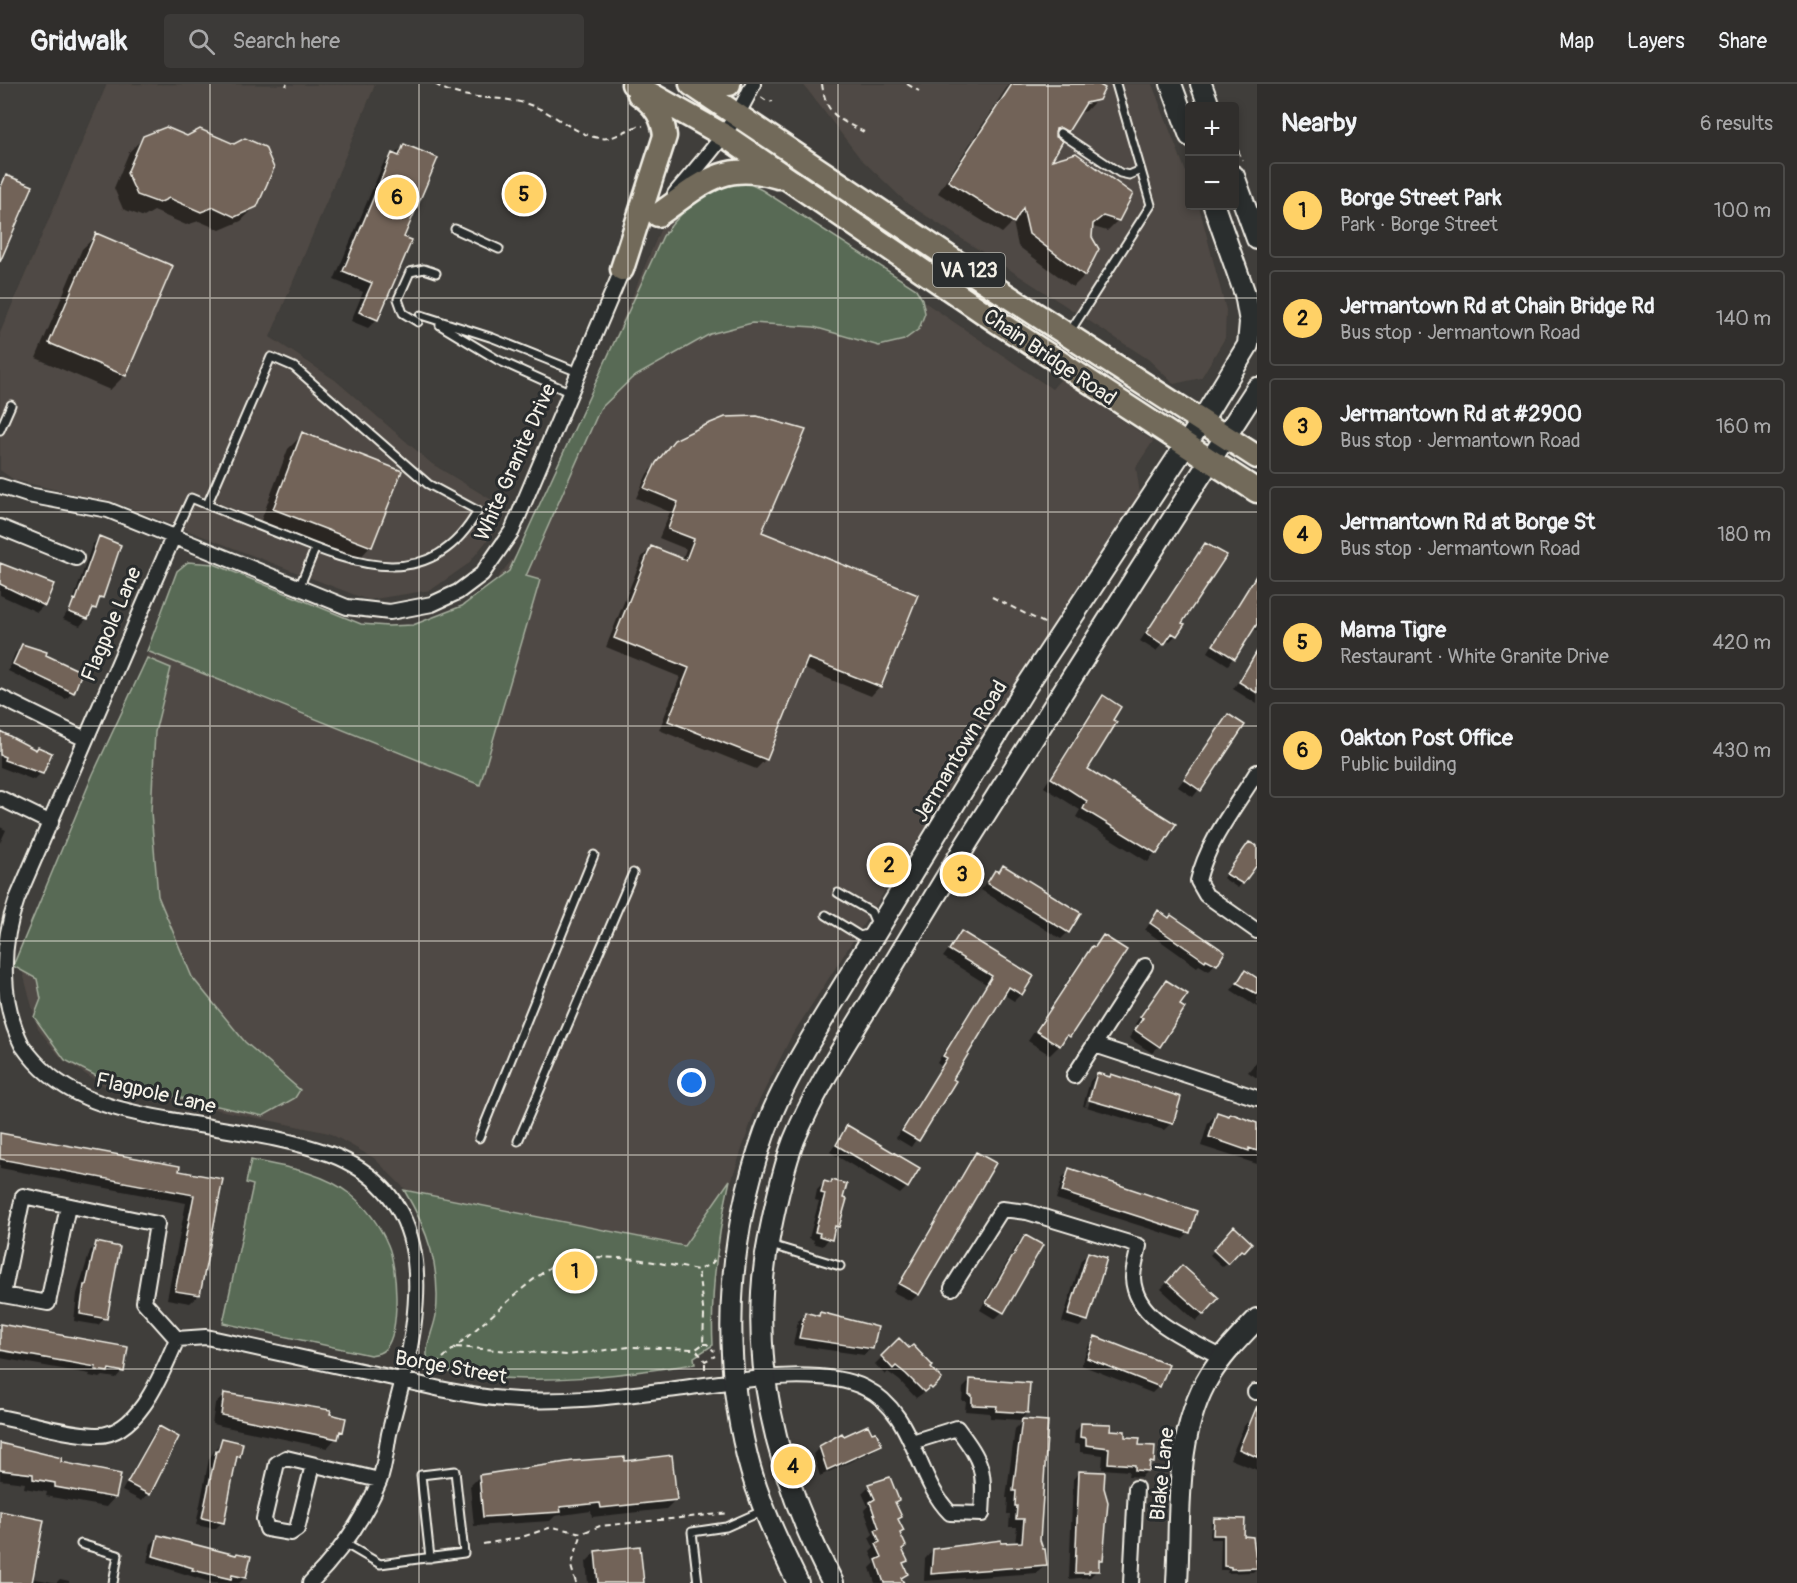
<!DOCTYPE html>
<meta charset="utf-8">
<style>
:root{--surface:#302e2c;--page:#3c3a38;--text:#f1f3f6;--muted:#a8a8a9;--line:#4b4a48;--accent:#ffd166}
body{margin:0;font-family:Pangolin,sans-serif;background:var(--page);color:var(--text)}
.controls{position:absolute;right:18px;top:18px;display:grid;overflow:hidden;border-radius:6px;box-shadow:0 3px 9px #0003}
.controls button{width:54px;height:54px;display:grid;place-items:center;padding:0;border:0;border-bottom:2px solid var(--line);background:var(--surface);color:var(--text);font:30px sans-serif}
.you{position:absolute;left:692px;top:999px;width:21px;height:21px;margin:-15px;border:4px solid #fff;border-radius:50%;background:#1a73e8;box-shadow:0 0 0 9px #1a73e833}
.badge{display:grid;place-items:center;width:39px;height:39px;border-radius:50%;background:var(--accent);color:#111;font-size:20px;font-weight:700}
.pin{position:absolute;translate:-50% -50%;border:3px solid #fff;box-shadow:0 2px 6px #0006}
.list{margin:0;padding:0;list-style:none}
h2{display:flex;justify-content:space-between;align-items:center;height:78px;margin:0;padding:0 24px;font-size:26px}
h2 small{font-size:20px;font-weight:400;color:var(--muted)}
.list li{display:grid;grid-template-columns:39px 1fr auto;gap:18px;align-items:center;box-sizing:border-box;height:96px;margin:0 12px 12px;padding:0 12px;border:2px solid var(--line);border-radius:6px}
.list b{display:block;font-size:22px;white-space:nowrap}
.list p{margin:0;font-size:20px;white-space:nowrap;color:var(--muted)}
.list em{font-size:20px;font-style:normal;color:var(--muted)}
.icon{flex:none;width:33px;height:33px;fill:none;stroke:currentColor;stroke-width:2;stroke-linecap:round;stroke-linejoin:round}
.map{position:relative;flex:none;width:1257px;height:1499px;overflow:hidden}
header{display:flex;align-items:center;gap:36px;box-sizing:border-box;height:84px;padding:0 30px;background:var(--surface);border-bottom:2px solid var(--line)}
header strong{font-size:28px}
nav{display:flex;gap:33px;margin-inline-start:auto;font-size:21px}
.search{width:420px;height:54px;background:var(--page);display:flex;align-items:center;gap:15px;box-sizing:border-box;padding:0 21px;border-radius:6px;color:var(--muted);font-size:22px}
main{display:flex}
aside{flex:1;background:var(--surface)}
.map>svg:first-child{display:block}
.built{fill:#4f4944}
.green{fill:#586b55;stroke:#a6ae9e;stroke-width:1.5}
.shadow{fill:#0007;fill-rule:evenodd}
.building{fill:#726459;stroke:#f4f1e8;stroke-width:1.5}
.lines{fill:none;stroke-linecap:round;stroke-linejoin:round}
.lane-casing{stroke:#f4f1e8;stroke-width:11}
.street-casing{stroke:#f4f1e8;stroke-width:18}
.secondary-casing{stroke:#f4f1e8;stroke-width:24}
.primary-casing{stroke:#f4f1e8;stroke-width:27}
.path{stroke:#f4f1e8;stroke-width:2;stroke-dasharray:6 4.5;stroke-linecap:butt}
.lane{stroke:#2a2d2e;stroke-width:7}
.street{stroke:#2a2d2e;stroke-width:14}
.secondary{stroke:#2a2d2e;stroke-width:20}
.primary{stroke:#726b5a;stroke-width:22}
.grid{fill:none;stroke:#f4f1e8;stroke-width:1.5;stroke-opacity:0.55}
.labels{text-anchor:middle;stroke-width:6;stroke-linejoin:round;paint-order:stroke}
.shield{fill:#2a2d2e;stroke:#b7b6b0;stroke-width:1.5}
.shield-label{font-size:20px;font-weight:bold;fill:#f4f1e8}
.street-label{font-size:21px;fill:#f4f1e8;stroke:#2a2d2e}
</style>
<header>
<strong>Gridwalk</strong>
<div class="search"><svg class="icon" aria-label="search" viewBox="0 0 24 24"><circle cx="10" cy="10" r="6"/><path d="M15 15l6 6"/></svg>Search here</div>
<nav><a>Map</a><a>Layers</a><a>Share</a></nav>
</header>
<main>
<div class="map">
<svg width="1257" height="1499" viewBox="0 0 1257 1499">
<rect width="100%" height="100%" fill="#403e3b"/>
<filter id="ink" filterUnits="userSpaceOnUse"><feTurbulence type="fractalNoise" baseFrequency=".0167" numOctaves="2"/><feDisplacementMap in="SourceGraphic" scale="12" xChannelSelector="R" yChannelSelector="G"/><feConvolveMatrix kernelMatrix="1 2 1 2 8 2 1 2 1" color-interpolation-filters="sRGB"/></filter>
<g filter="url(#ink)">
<path class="built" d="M107 0 375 1 270 253 335 296 432 380 505 424 493 449 468 480 431 506 368 516 122 421 14 396 0 386V249Z
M803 0H1152L1189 96 1190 122H1199L1226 226 1225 254 1201 294 1174 300 1148 275 908 120 860 74Z
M675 111 807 138 1052 305 1061 295 1153 357 1136 383 1140 410 791 953 756 1023 732 1095 686 1162 406 1106 374 1074 329 1049 104 1002 62 975 38 945 23 889 30 844 181 492 369 548 426 541 483 512 531 452Z"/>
<path class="green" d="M748 99 762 106 916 205 922 215 925 229 919 245 904 256 879 262 814 243 752 239 710 250 632 294 600 325 526 492 540 496 480 701 147 567 177 487 188 478 214 480 361 540 388 542 413 541 462 522 509 487 663 152C684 123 711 100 748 99Z
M147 574 171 584 155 648 151 728 158 812 192 893 245 958 300 1006 295 1014 263 1032 108 998 65 976 34 933 41 915 37 895 13 882 93 690Z
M251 1076C286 1083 322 1088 350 1110 366 1123 380 1142 388 1161 397 1182 401 1245 386 1264 382 1269 377 1270 370 1271L223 1239 253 1101 246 1099Z
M730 1096C718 1150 710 1205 713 1261L694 1273 695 1280C619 1291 541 1302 464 1290 452 1288 428 1289 427 1271 426 1259 434 1244 436 1231 441 1184 428 1146 404 1106L684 1162Z"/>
<path class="shadow" d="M1009 0H1095L1097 15 1086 27 1078 29 1058 56 1048 78 1118 136 1107 147 1090 142 1092 159 1097 165 1084 192 1073 203 1018 162 1013 138 1002 149 938 109Z
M144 53 256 122 241 137 220 146 199 137 186 141 154 127 144 133 123 125 114 104 129 68Z
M404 62 403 154 377 235 368 244 351 237 363 208 334 196 383 80Z
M97 151 125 291 110 306 36 274 82 165Z
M303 350 371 462 357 477 260 439 288 365Z
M675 357 760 449 880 602 871 612 802 584 765 676 756 685 659 646 680 593 606 563 642 473 651 464 682 476 686 465 659 454 670 428 636 414 647 390Z
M99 454 87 534 80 542 63 535 72 520 92 461Z
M1205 461 1176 551 1169 558 1166 556 1156 567 1140 557Z
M0 478 44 521 37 528 0 511Z
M1257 488V547L1253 544 1228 581 1208 568Z
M22 562 44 572 73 608 66 615 8 587 15 569Z
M1253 576 1257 579V620L1233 605Z
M1103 613 1085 686 1174 740 1148 778 1076 733 1080 726 1044 703 1095 621Z
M1229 632 1230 665 1193 713 1178 703Z
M0 652 35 667 41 689 34 696 0 683Z
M0 743 6 746 0 759Z
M1245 764H1257V780L1238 804 1223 794Z
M1003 783 1068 848 1061 855 981 806 988 794Z
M1158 828 1223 869 1209 887 1199 881 1197 883 1145 846Z
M961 849 1021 910 1014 917 1003 910 951 996 954 998 911 1063 896 1054 941 982 937 979 986 900 943 873Z
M1103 853 1069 952 1050 971 1028 957 1083 873Z
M1245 888 1257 895V923L1231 906Z
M1166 898 1178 922 1159 962 1152 969 1129 954 1137 942 1135 940Z
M1257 977V994L1248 988Z
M1097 990 1171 1039 1164 1046 1083 1022 1090 997ZM1093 997H1096L1088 1023 1085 1022Z
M1217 1029 1257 1039V1080L1201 1062 1208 1039Z
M848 1043 907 1103 900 1110 830 1068Z
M0 1050 221 1096 199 1211 190 1219 167 1215 186 1119 0 1084Z
M977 1069 918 1210 911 1217 893 1208 970 1076Z
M1070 1086 1120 1101 1189 1148 1182 1155 1056 1115 1063 1093Z
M832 1098 838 1142 823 1162 813 1159 814 1156 809 1154 819 1117 815 1116 817 1106 824 1099 829 1100Z
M1234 1145 1250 1159 1223 1183 1210 1171Z
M1025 1153 1002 1228 995 1235 980 1226 1018 1159Z
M97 1160 105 1234 98 1241 74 1237 77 1210 90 1167Z
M1088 1170 1086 1236 1079 1243 1062 1238 1081 1176Z
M1175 1190 1217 1214 1196 1237 1161 1205Z
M805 1230 817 1233 821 1230 871 1264 864 1271 793 1261 798 1237Z
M0 1241 127 1265 122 1287 116 1294 103 1292 100 1294 89 1292 90 1290 0 1274Z
M1096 1254 1159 1302 1152 1309 1081 1281 1089 1261Z
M899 1256 929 1284 933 1302 916 1314 900 1297 888 1288 885 1291 875 1280Z
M970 1297 1027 1329 1020 1336 990 1334V1329L965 1327 966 1317H962L963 1304Z
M225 1311 342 1347 327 1364 212 1340 215 1320Z
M1253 1332 1257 1334V1386L1230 1375 1244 1342Z
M1023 1337 1046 1339 1040 1456 1045 1481 1037 1489 924 1497 925 1475 933 1466 1015 1460 1017 1443H1009L1010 1430H1007L1008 1414H1006L1015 1345Z
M1082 1340 1109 1348 1138 1362 1152 1378 1148 1386 1141 1393 1128 1392 1129 1387 1102 1385 1103 1371 1080 1368V1360H1074L1075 1347Z
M159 1344 148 1410 142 1417 122 1407 152 1351Z
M872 1351 880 1360 873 1367 820 1392 813 1370 820 1363 843 1354Z
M222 1355 238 1372 235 1375 222 1438 215 1445 196 1441 209 1375Z
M0 1362 59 1379 115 1413 106 1423 46 1412 47 1408 24 1404 25 1399 0 1396Z
M624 1378 676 1415 666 1425 592 1433 591 1427 555 1432 550 1437 474 1442 470 1402 480 1392Z
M1080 1388 1101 1476 1098 1479 1097 1486 1090 1493 1069 1495 1073 1395Z
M869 1402 894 1419 902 1447 899 1451 901 1466 906 1476 902 1480 906 1490 898 1499H875L870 1484 875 1479 870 1468 874 1464 869 1454 873 1450 864 1426 868 1422 862 1409Z
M0 1429 32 1494 56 1499 60 1495 69 1497V1499H0Z
M1215 1435 1242 1454 1251 1468H1257V1484L1253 1488 1227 1489 1228 1486H1220L1221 1455H1210L1211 1439Z
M158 1453 245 1493 239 1499H213L147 1478 151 1460Z
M596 1468 644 1499H588L586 1478Z"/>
<path class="building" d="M1012 0H1098L1105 4 1099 16 1086 19 1068 48 1061 44 1056 45 1055 52 1063 57 1052 76 1076 69 1133 110 1119 137 1103 132 1093 140 1092 153 1099 165 1085 192 1029 150 1023 124 1014 139 948 97Z
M166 43 187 52 200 45 234 60 245 54 265 63 274 84 257 123 235 133 214 123 201 128 169 114 159 119 137 111 127 89 143 52Z
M404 60 438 74 404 153 412 156 378 236 359 228 372 199 343 187 392 69 399 72Z
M6 91 33 102 0 178V105Z
M96 149 173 182 126 292 49 259Z
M757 332 806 346 762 448 918 511 881 603 808 574 767 676 668 637 689 584 614 554 651 462 686 476 694 455 668 445 678 418 644 404 656 379 674 356 703 342 725 333Z
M302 348 402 387 372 463 273 425Z
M99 452 121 461 103 514 100 513 96 525 93 524 88 535 69 528 74 515 76 516Z
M1205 459 1227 471 1182 539 1185 540 1177 552 1172 549 1164 561 1146 549Z
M0 479 54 500 45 522 0 500Z
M1257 490V540L1235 575 1213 561Z
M22 560 47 568 46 571 82 588 74 609 13 580Z
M1257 567V609L1239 598Z
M1103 611 1121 623 1113 636 1117 638 1088 685 1176 740 1157 770 1083 725 1087 717 1051 694Z
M1228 630 1245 641 1201 707 1184 695Z
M0 647 36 666 38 663 52 669 43 690 4 676 5 673 0 671Z
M1249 758 1257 762V781L1243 800 1226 790Z
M1003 781 1081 829 1069 849 987 799 995 786 999 788Z
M1158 826 1169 834 1171 831 1225 868 1217 881 1206 875 1205 877 1150 839Z
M961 847 1034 892 1022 911 1009 903 953 995 956 997 919 1057 902 1047 947 974 943 972 992 892 949 866Z
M1103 851 1127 866 1070 953 1067 951 1060 962 1036 947 1092 862 1095 863Z
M1245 886 1257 894V910L1237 899Z
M1166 896 1188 910 1180 921 1185 924 1160 963 1135 946 1143 934 1140 933Z
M1097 989 1110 993 1111 990 1181 1013 1173 1040 1089 1016Z
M1217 1028 1229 1032 1230 1029 1257 1039V1067L1249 1064V1067L1209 1053Z
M847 1041 920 1084 908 1104 836 1061Z
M0 1049 180 1082 179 1087 223 1095 200 1211 175 1207 194 1111 0 1075Z
M976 1068 996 1079 919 1211 899 1200Z
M1069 1084 1197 1127 1190 1149 1062 1108Z
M832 1096 847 1100 843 1114 847 1115 839 1143 835 1142 832 1156 819 1152 820 1149 815 1148 825 1110 821 1109 824 1097 831 1099Z
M1234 1142 1252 1159 1244 1168 1241 1166 1228 1180 1213 1166Z
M1025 1151 1043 1161 1004 1229 986 1219Z
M96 1158 120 1163 107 1235 80 1230 84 1201H86Z
M1088 1168 1107 1174 1088 1237 1068 1231Z
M1182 1181 1219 1214 1204 1231 1167 1198Z
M805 1228 819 1232 820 1228 878 1243 873 1265 799 1254Z
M0 1240 128 1263 124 1288 109 1285 108 1288 95 1286 96 1283 0 1266Z
M1095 1252 1169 1281 1160 1303 1087 1274Z
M899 1254 909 1264 913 1261 933 1282 931 1284 942 1295 932 1305 930 1303 924 1308 906 1290 896 1282 893 1285 881 1272Z
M970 1295 1030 1299 1028 1329 996 1327 997 1322 972 1321V1311H969Z
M224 1309 331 1326 330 1330 346 1334 343 1348 340 1347 338 1355 221 1331Z
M1257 1322V1373L1239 1365Z
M1022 1335 1048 1337 1040 1456 1043 1465H1045L1047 1481 931 1490 933 1465 1001 1456V1459L1022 1458 1024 1435H1016L1017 1422H1015L1016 1407H1013Z
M1081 1339 1111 1340 1110 1346 1125 1347V1353L1140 1354 1139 1361 1155 1362 1154 1379 1150 1378 1149 1387 1135 1386V1381L1108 1379 1109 1364 1086 1361V1354L1080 1353Z
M868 1341 872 1349 876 1348 882 1361 827 1386 819 1362 842 1349 844 1352Z
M159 1342 179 1353 150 1411 127 1399Z
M222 1354 243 1359 240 1373 237 1372 224 1439 202 1434 216 1367H218Z
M0 1359 62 1374 61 1378 121 1390 116 1414 55 1403V1399L33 1395V1390L0 1386Z
M672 1371 677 1416 601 1424 600 1419 560 1423 561 1428 483 1433 479 1391 573 1377 625 1373V1377Z
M1079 1387 1105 1388 1104 1404 1108 1418 1103 1476H1099V1487H1089V1489H1075Z
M890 1393 899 1416 895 1418 902 1433 898 1435 904 1447 900 1449 906 1462 902 1465 908 1477 903 1479 908 1490 901 1494 904 1499H884L876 1476 882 1473 876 1460 880 1458 875 1446 879 1444 870 1418 875 1415 868 1400Z
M0 1427 44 1436 32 1499H0Z
M1214 1434 1245 1435 1244 1452 1253 1453 1257 1484 1231 1485V1483L1224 1482V1451H1213Z
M158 1451 236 1471 237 1469 251 1472 246 1494 232 1491 231 1495 192 1486 193 1484 153 1472Z
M640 1462 644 1499H598L595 1467Z"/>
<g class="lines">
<g class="lane-casing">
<path id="lane" d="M1060 49 1120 89 1129 91 1141 86
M455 145 499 165
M421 231 493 254 578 288
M418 238 403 229 398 215 410 188 424 185 436 189
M440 241 498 276 569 308
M1069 249 1151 121 1116 0
M0 346 11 321
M174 451 191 414C222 427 254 440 285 452 357 482 431 510 478 427L428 400 294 283 271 273 207 421
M299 504 315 465
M838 809 871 828 876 840
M826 831 860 852 871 849
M479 1054 594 771
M518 1057 633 789
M771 1161 840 1182
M344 1459 380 1480 464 1469 455 1387 421 1391 430 1474
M81 1460 118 1471 113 1499
M698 1499 692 1448 726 1443 762 1427"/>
</g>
<g class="street-casing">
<path id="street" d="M675 110C705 74 734 44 753 0
M0 402 28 411 108 426 347 523 390 528 432 520 458 508 482 490 512 447 625 179
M0 443 76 474
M174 451 17 815C0 862 0 917 22 961 57 1012 109 1025 166 1035 220 1046 279 1051 330 1070 429 1108 425 1201 405 1287 400 1308 394 1329 389 1350 386 1365 385 1383 379 1398 363 1436 339 1470 310 1499
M0 613 85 655
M1257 688C1236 722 1207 758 1198 797L1206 811 1257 847
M0 714 51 739
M1095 961 1257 1014
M1074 992 1145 882
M68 1122 48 1219 3 1211 23 1112 157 1140 144 1218 177 1255
M952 1204 1002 1125 1027 1128 1139 1162C1137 1172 1133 1184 1133 1194 1135 1237 1191 1256 1223 1274
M177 1255 206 1253C266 1266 325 1279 384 1292 424 1301 464 1312 504 1315 562 1320 620 1312 676 1305 728 1298 819 1281 865 1304 915 1328 915 1394 950 1429L982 1430C985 1385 983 1379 957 1344L912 1358
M1255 1308H1257
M0 1333C31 1339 64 1350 95 1351 138 1354 163 1287 177 1255
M313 1381 297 1445 291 1449 267 1445 264 1435 277 1379 286 1374 379 1396
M1131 1499 1136 1404"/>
</g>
<g class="secondary-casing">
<path id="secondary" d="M1171 0 1190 52
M1201 0 1209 22
M1234 92 1257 155
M798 1499C778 1458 758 1417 747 1372 719 1260 729 1134 773 1027 787 995 805 965 823 935L1024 606 1201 338 1248 261 1250 238 1245 210 1214 122
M833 1499C776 1392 745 1269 770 1148 776 1118 783 1085 794 1056 814 1008 842 965 869 921 902 867 934 813 967 759 1063 607 1159 455 1257 304
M1177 1499C1181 1432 1173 1351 1210 1291 1223 1270 1240 1253 1257 1235"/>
</g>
<g class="primary-casing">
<path id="primary" d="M633 0 725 52 996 237 1257 407
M691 0 992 202 1257 373
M704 0H729
M658 131C701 101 722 76 778 93
M622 185 665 52C663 33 655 21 639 10"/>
</g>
<path class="path" d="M435 0C466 20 501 9 533 22 556 30 575 51 600 54 616 57 627 42 643 42
M822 0C826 31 838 35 864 48
M907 0 919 7
M286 2 287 0
M761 13 768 18 773 17
M1234 56 1242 76
M992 513 1046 540
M703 1260H707L714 1267
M456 1263 567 1271 630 1263 696 1265 703 1260 704 1232 698 1186
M697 1267 705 1277 715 1272
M435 1281 529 1199 549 1184 570 1176 599 1173 637 1175 698 1186 711 1180 718 1172
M705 1285V1277
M483 1460 519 1454 552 1443 582 1449 600 1442 730 1429
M576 1499 571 1482 582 1449"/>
<use href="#lane" class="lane"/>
<use href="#street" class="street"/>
<use href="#secondary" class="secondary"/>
<use href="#primary" class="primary"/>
</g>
</g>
<path class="grid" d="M210 0V1499M419 0V1499M628 0V1499M838 0V1499M1048 0V1499M0 214H1257M0 428H1257M0 642H1257M0 857H1257M0 1071H1257M0 1285H1257"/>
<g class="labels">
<rect class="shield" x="933" y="169" width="72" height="34" rx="4.5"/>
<g class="shield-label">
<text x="969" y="193">VA 123</text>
</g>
<g class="street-label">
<text transform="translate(1050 273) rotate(34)" y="7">Chain Bridge Road</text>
<text transform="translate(515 378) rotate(-66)" y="7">White Granite Drive</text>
<text transform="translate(111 540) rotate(-67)" y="7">Flagpole Lane</text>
<text transform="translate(960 667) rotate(-59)" y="7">Jermantown Road</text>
<text transform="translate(156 1009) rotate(13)" y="7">Flagpole Lane</text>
<text transform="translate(451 1283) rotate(10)" y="7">Borge Street</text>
<text transform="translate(1162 1390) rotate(-84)" y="7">Blake Lane</text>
</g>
</g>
</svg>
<div class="controls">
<button>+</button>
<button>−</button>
</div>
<div class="you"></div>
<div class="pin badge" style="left:575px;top:1187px">1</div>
<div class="pin badge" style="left:889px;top:781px">2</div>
<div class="pin badge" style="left:962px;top:790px">3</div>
<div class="pin badge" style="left:793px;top:1382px">4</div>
<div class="pin badge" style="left:524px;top:110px">5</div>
<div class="pin badge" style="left:397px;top:113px">6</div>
</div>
<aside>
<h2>Nearby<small>6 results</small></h2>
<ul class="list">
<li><span class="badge">1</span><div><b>Borge Street Park</b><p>Park · Borge Street</p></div><em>100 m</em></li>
<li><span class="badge">2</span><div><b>Jermantown Rd at Chain Bridge Rd</b><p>Bus stop · Jermantown Road</p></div><em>140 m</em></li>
<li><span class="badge">3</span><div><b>Jermantown Rd at #2900</b><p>Bus stop · Jermantown Road</p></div><em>160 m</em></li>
<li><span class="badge">4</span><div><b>Jermantown Rd at Borge St</b><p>Bus stop · Jermantown Road</p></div><em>180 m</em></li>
<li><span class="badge">5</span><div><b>Mama Tigre</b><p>Restaurant · White Granite Drive</p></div><em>420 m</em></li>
<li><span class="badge">6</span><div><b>Oakton Post Office</b><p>Public building</p></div><em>430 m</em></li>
</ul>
</aside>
</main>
